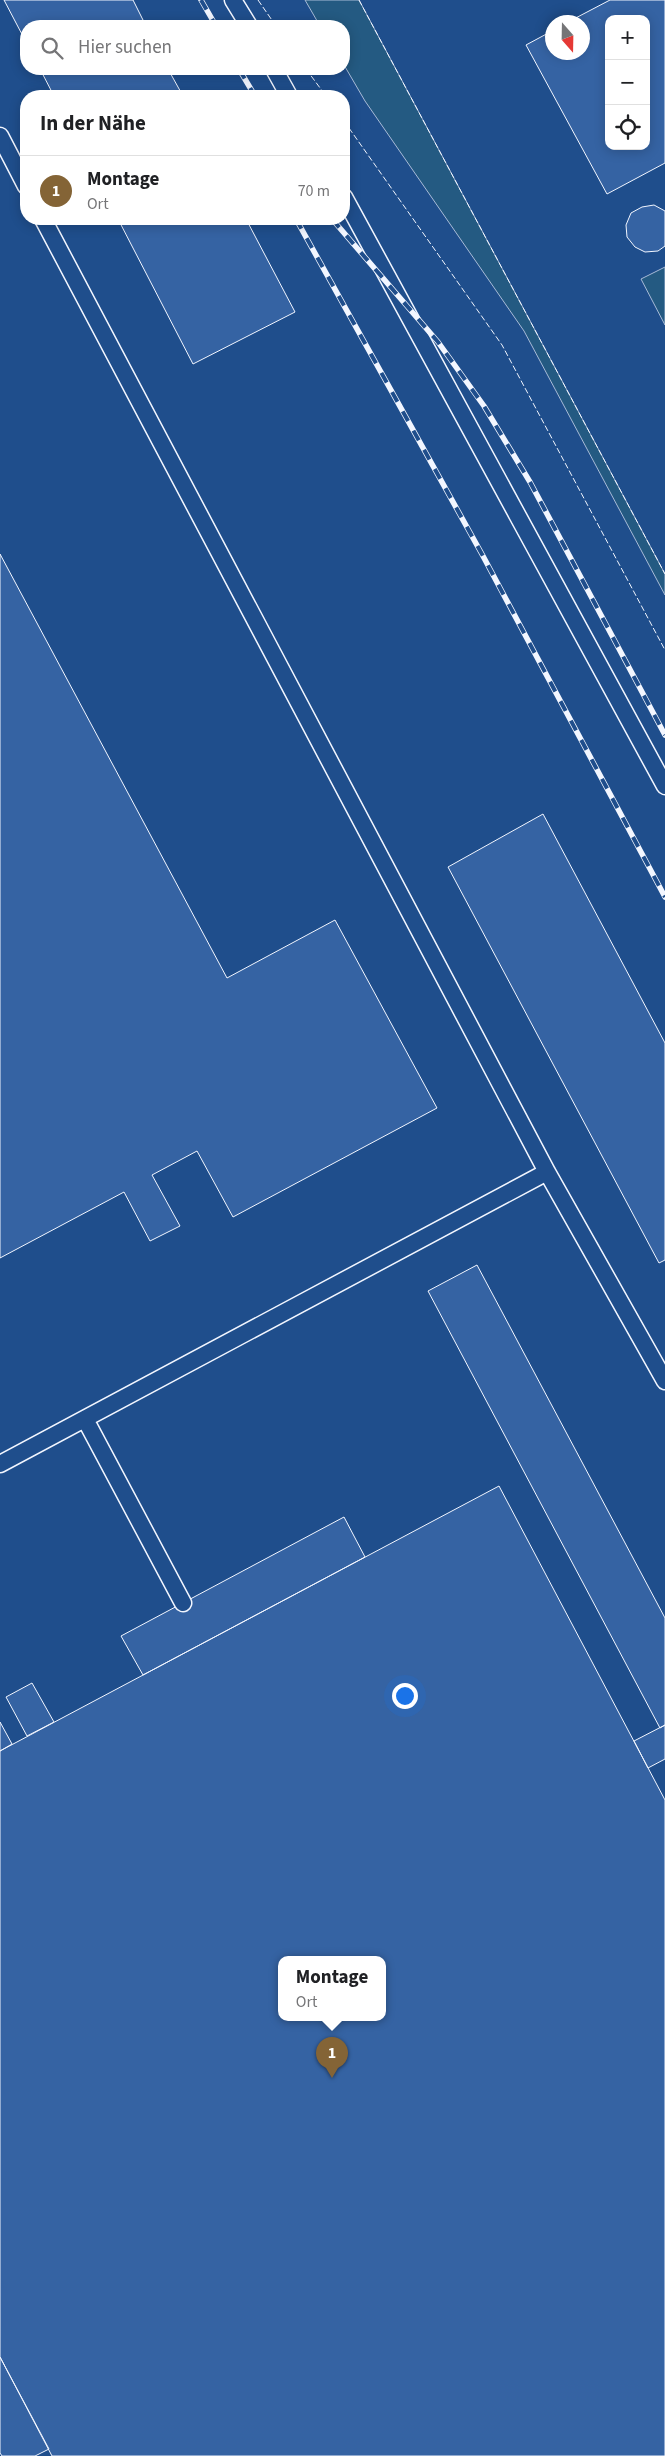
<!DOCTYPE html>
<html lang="de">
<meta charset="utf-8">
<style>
:root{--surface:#fff;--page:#f2f2f2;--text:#202124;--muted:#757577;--line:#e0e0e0;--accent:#846436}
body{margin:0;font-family:"Source Sans 3",sans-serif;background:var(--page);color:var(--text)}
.controls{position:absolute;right:15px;top:15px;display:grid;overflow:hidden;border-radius:10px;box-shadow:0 2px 12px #0003}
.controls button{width:45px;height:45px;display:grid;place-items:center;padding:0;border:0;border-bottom:1px solid var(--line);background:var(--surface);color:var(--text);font:25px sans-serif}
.compass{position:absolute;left:545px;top:15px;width:45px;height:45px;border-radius:50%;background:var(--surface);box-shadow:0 2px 12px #0003;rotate:160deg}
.you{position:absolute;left:404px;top:1695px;width:18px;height:18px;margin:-12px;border:4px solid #fff;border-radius:50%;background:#1a73e8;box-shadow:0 0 0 8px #1a73e833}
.badge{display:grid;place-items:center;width:32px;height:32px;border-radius:50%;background:var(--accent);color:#fff;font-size:16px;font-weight:700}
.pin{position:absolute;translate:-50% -41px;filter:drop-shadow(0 1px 2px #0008)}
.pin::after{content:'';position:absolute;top:26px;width:18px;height:15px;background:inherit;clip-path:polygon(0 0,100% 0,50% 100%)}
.popup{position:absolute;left:278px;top:1956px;width:108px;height:65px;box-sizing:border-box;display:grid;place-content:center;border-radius:10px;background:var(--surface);filter:drop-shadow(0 1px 4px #0005);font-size:16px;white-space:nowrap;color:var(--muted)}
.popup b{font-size:19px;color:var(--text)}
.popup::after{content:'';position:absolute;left:50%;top:100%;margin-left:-10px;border:10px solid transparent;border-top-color:var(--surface)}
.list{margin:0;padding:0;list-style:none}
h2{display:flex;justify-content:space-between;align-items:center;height:65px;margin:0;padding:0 20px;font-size:21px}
h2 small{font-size:16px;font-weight:400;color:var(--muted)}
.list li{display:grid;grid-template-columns:32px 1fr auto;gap:15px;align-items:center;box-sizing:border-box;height:70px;padding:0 20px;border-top:1px solid var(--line)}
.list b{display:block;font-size:19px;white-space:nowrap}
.list p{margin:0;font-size:16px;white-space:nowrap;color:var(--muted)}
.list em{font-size:16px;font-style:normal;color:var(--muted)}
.icon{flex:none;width:28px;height:28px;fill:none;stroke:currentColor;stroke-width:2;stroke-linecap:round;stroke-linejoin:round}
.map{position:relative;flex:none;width:665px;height:2456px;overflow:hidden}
.search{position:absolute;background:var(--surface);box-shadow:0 2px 12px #0003;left:20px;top:20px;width:330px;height:55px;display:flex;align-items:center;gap:12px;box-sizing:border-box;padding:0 18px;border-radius:20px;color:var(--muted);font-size:19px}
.panel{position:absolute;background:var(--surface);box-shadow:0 2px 12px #0003;left:20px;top:90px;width:330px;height:135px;border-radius:20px}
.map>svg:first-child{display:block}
.green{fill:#245a82;stroke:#a8bbd7}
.building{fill:#3563a3;stroke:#f2f6ff;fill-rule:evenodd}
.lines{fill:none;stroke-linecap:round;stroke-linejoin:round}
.service-casing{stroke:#f2f6ff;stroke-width:19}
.service{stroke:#1f4e8c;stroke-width:16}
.rail-casing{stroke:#f2f6ff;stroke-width:5.5}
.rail{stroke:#1f4e8c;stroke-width:4;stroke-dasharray:11;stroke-linecap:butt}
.fence{stroke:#f2f6ff;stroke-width:1;stroke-dasharray:6 2.5;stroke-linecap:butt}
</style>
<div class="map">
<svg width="665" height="2456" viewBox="0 0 665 2456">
<rect width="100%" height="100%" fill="#1f4e8c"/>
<path class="green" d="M305 0H359L665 574V595L524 331 365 101 344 65V26H320Z
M665 267V325L641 279Z"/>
<path class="building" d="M4 0H133L146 26H26V42Z
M610 0H665V163L607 194 526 45 552 31V52H582V22H568ZM609 19H646V146H609Z
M40 69H168L183 96H54Z
M654 205 665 211V246L658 251 645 252 635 247 627 237 626 225 631 213 642 207Z
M118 219H246L295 312 193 364Z
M0 554 227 978 335 920 437 1108 233 1217 197 1151 152 1175 180 1226 150 1241 124 1192 0 1258Z
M543 814 665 1043V1260L659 1263 448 867Z
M477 1265 665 1618V1725L660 1728 428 1291Z
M499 1486 665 1800V2456H52L0 2357V1751ZM282 1959H382V2017H282Z
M344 1517 365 1557 143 1675 121 1636Z
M32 1683 54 1722 27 1736 6 1697Z
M0 1722 12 1744 0 1751Z
M665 1725V1759L648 1768 634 1741Z
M0 2357 49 2449 35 2456H2L0 2453Z"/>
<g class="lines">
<g class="service-casing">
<path id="service" d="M233 0 249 26
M274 69 289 96
M0 136 26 186
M344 197 665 786
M43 219 547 1172 665 1381
M85 1419 183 1603
M0 1464 547 1172"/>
</g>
<use href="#service" class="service"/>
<g class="rail-casing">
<path id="rail" d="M201 0 216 26
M239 69 255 96
M296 219 483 556 665 897
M332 219 438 342 484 406 530 482 665 735"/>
</g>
<use href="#rail" class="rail"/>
<path class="fence" d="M258 0 276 26
M359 0 665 574
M306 69 326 96
M344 121 502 345 665 650"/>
</g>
</svg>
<div class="controls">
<button>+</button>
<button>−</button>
<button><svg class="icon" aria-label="locate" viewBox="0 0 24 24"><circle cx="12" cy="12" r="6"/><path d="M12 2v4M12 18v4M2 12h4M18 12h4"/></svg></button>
</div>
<svg class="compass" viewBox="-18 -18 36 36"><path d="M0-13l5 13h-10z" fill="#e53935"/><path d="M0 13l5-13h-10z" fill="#757577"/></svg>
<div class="you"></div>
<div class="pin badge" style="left:332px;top:2078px">1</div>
<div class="popup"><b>Montage</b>Ort</div>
<div class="search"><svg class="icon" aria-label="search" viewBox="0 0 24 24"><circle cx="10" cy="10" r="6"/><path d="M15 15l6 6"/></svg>Hier suchen</div>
<section class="panel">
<h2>In der Nähe<small></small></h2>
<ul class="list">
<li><span class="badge">1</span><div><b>Montage</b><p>Ort</p></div><em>70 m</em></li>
</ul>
</section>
</div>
